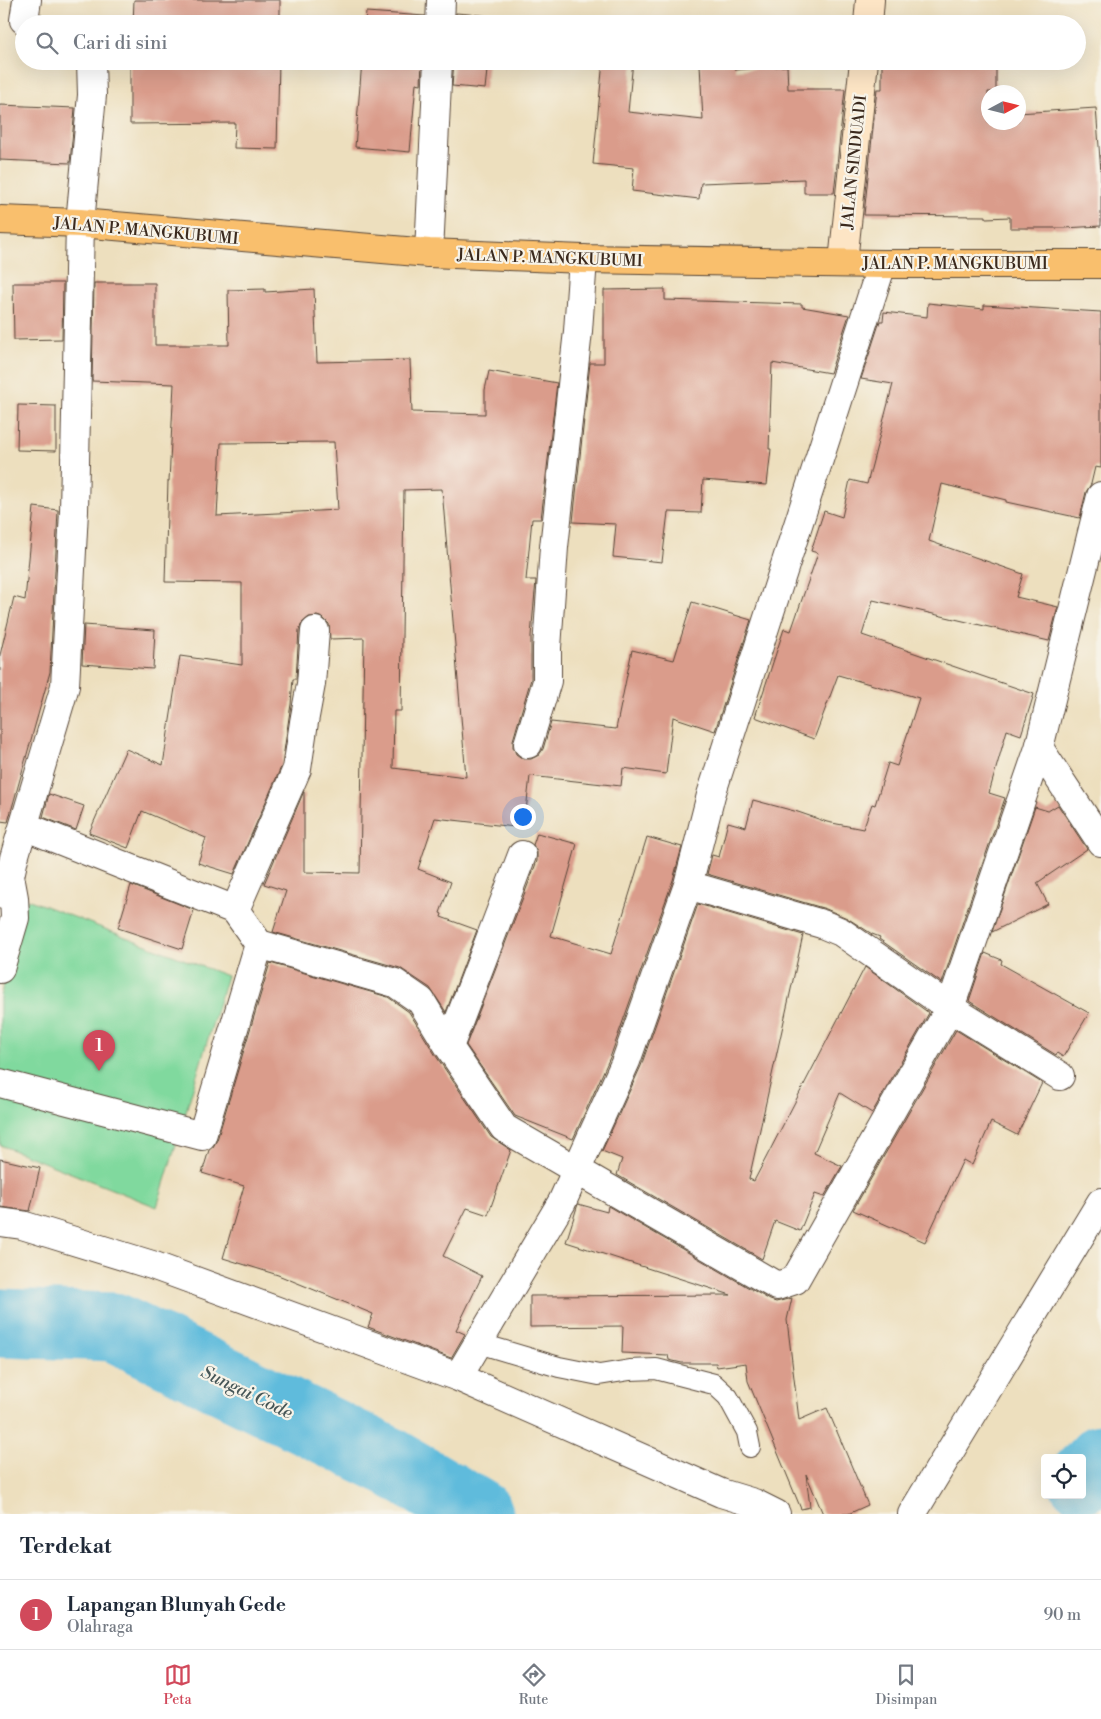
<!DOCTYPE html>
<html lang="id">
<style>
:root{--surface:#fff;--page:#f2f2f3;--text:#1f2937;--muted:#747a83;--line:#e0e1e3;--accent:#d1495b}
body{margin:0;font-family:"Libre Bodoni",serif;background:var(--page);color:var(--text)}
.controls{position:absolute;right:15px;bottom:15px;display:grid;overflow:hidden;border-radius:5px;box-shadow:0 5px 20px #0002}
.controls button{width:45px;height:45px;display:grid;place-items:center;padding:0;border:0;border-bottom:1px solid var(--line);background:var(--surface);color:var(--text);font:25px sans-serif}
.compass{position:absolute;left:981px;top:85px;width:45px;height:45px;border-radius:50%;background:var(--surface);box-shadow:0 5px 20px #0002;rotate:83deg}
.you{position:absolute;left:522px;top:816px;width:18px;height:18px;margin:-12px;border:4px solid #fff;border-radius:50%;background:#1a73e8;box-shadow:0 0 0 8px #1a73e833}
.badge{display:grid;place-items:center;width:32px;height:32px;border-radius:50%;background:var(--accent);color:#fff;font-size:16px;font-weight:700}
.pin{position:absolute;translate:-50% -41px;filter:drop-shadow(0 1px 2px #0008)}
.pin::after{content:'';position:absolute;top:26px;width:18px;height:15px;background:inherit;clip-path:polygon(0 0,100% 0,50% 100%)}
.list{margin:0;padding:0;list-style:none}
h2{display:flex;justify-content:space-between;align-items:center;height:65px;margin:0;padding:0 20px;font-size:21px}
h2 small{font-size:16px;font-weight:400;color:var(--muted)}
.list li{display:grid;grid-template-columns:32px 1fr auto;gap:15px;align-items:center;box-sizing:border-box;height:70px;padding:0 20px;border-top:1px solid var(--line)}
.list b{display:block;font-size:19px;white-space:nowrap}
.list p{margin:0;font-size:16px;white-space:nowrap;color:var(--muted)}
.list em{font-size:16px;font-style:normal;color:var(--muted)}
.icon{flex:none;width:28px;height:28px;fill:none;stroke:currentColor;stroke-width:2;stroke-linecap:round;stroke-linejoin:round}
.map{position:relative;flex:none;width:1101px;height:1514px;overflow:hidden}
.search{position:absolute;background:var(--surface);box-shadow:0 5px 20px #0002;left:15px;right:15px;top:15px;height:55px;display:flex;align-items:center;gap:12px;box-sizing:border-box;padding:0 18px;border-radius:28px;color:var(--muted);font-size:19px}
.sheet{height:135px;background:var(--surface)}
nav{display:flex;justify-content:space-around;align-items:center;box-sizing:border-box;height:70px;border-top:1px solid var(--line);background:var(--surface);font-size:14px;color:var(--muted)}
nav a{display:grid;justify-items:center;gap:2px}
nav .on{color:var(--accent)}
.map>svg:first-child{display:block}
.green{fill:#80d99e;stroke:#5e825e}
.lines{fill:none;stroke-linecap:round;stroke-linejoin:round}
.river{stroke:#5ebbdc;stroke-width:69}
.building{fill:#da9c8b;fill-rule:evenodd}
.lane-casing{stroke:#564536;stroke-width:22}
.street-casing{stroke:#564536;stroke-width:30}
.secondary-casing{stroke:#564536;stroke-width:30}
.primary-casing{stroke:#564536;stroke-width:30}
.lane{stroke:#fff;stroke-width:20}
.street{stroke:#fff;stroke-width:28}
.secondary{stroke:#fde5c5;stroke-width:28}
.primary{stroke:#f9bf6d;stroke-width:28}
.labels{text-anchor:middle;stroke-width:4.5;stroke-linejoin:round;paint-order:stroke}
.street-label{font-size:16px;fill:#3b2a1e;stroke:#f7f3e8}
.water-label{font-size:18px;font-style:italic;fill:#465657;stroke:#f7f3e8}
</style>
<div class="map">
<svg width="1101" height="1514" viewBox="0 0 1101 1514">
<rect width="100%" height="100%" fill="#f7f3e8"/>
<filter id="ink" filterUnits="userSpaceOnUse"><feTurbulence type="fractalNoise" baseFrequency=".02" numOctaves="2"/><feDisplacementMap in="SourceGraphic" scale="10" xChannelSelector="R" yChannelSelector="G"/><feConvolveMatrix kernelMatrix="1 2 1 2 8 2 1 2 1" color-interpolation-filters="sRGB"/></filter>
<filter id="wash" filterUnits="userSpaceOnUse"><feTurbulence type="fractalNoise" baseFrequency=".0096" numOctaves="4" result="noise"/><feDisplacementMap in="SourceGraphic" scale="20" xChannelSelector="R" yChannelSelector="G"/><feGaussianBlur stdDeviation="1.12" result="paint"/><feColorMatrix in="noise" values="0 0 0 0 0 0 0 0 0 0 0 0 0 0 0 0 0 1.4 0 .05"/><feComposite in="paint" operator="in"/></filter>
<g filter="url(#wash)">
<rect width="100%" height="100%" fill="#eddfbe"/>
<path class="green" d="M27 899 227 976 157 1207 0 1145V997Z"/>
<g class="lines">
<path class="river" d="M0 1323 114 1327 387 1460 479 1514
M1082 1479 1101 1459"/>
</g>
<g id="blocks">
<path class="building" d="M134 0H280V24H133Z
M366 12 425 16 424 24H365Z
M456 13 492 16 491 24H456Z
M130 61H279L277 149 234 148 235 123 130 124Z
M362 61H422L421 84 416 83 410 152 355 147Z
M454 61H488L485 89 452 86Z
M603 61H633L628 112 703 120 700 65 736 63 735 70 787 66 788 89H845L834 193H804V179L701 183 699 199 632 191 634 168 593 164Z
M882 61H996V92H988V122H1018V113L1096 108 1101 172V226L1064 228H1010V217L986 218V216L864 215 877 89H882Z
M0 105 75 108 70 163 0 160Z
M13 283H63L62 339 14 340Z
M94 283H155V345H229L228 290 265 289V292L314 289 317 362 410 360 412 412 485 414V390L489 371 557 383 541 519H532L526 580H536L531 636V679L513 740V747L516 754 523 759H531L539 755 543 749 551 722 616 729 632 650 674 660 692 602 751 620 715 731 673 717 666 774 623 768 621 786 530 776 524 828 435 818 418 869 451 882 440 913 442 914 441 917 477 930 446 1012 430 988 400 968 273 932 286 891 264 884 304 791V872L360 873 364 638 330 639 329 624 323 618 317 616 309 617 302 623 299 630 296 679H293L291 704 282 765 234 874 198 863 206 838 142 811 128 848 89 833 126 749 163 765 180 656 242 665V583L165 582 168 481H169L174 384 92 381ZM334 442 338 510 217 516 221 443ZM442 489 466 777 393 768 394 711H401L404 490Z
M665 289V300L802 304V307L849 315 830 373 772 363 769 449H771L767 485 703 480 701 513 668 512 662 562 613 557 616 524 573 522 590 363H604V290Z
M928 303 984 309V305L1101 312V468L1095 467 1091 484 1086 492 1080 518 1006 502V500L942 484 929 541 1023 574 1016 597 1058 607 1049 641 873 600 862 635 1034 694 1021 735 1007 730 989 793 1005 798 942 983 879 939 880 937 872 934 847 918 826 909 707 874 712 855 719 857 728 822 746 827 753 800 798 812 827 822 863 829 872 804 875 805 888 763 897 766 919 698 838 675 814 739 755 717 784 629 791 631 818 553 811 551 824 511 842 517 850 480 867 484 893 384 861 379 880 321H883L884 312 927 317Z
M18 405 56 406V451L17 450Z
M34 507 58 510 50 672 8 822 0 821V655L14 597 25 600Z
M84 625 155 630 153 669 82 664Z
M49 794 84 806 76 830 43 817Z
M1058 805 1087 849 1037 883 1048 904 992 932 1035 807 1048 811Z
M537 833 577 844 551 936 611 954 647 837 682 847 673 880 611 1055 573 1139 515 1116 466 1045 537 861V852L533 845Z
M131 885 194 910 182 949 118 928Z
M698 904 803 935 749 1179 754 1181 865 967 929 1013 872 1113 840 1093 814 1153 842 1166 824 1197 815 1194 800 1231 775 1221 762 1259 617 1175 622 1159 602 1151 641 1066Z
M985 953 1002 960 1001 964 1089 1013 1063 1057 1057 1053 1056 1055 969 1001Z
M270 963 388 997 409 1012 436 1056 491 1137 511 1150 488 1215 467 1208 443 1256 482 1276 456 1330 465 1334 451 1358 368 1327 373 1314 278 1275 223 1258 244 1186 202 1173 209 1150 213 1147 217 1140Z
M956 1030 1042 1083 1017 1135 991 1122 972 1165 963 1160 925 1242 853 1210Z
M0 1159 40 1168 30 1211 0 1207Z
M578 1204 607 1212 608 1206 770 1300 776 1302 792 1298 787 1320 799 1420 827 1408 868 1505 848 1514H823L806 1474 810 1507 801 1509 748 1381 746 1363 717 1367 716 1363H682L669 1360 668 1355 622 1353 623 1326 530 1327V1296L731 1295 566 1242Z"/>
</g>
</g>
<g filter="url(#ink)">
<use href="#blocks" fill-opacity="0" stroke="#564536" stroke-width="1"/>
<g class="lines">
<g class="lane-casing">
<path id="lane" d="M478 1343 559 1367 599 1375 630 1370 656 1369 714 1384 728 1397 747 1432 750 1447"/>
</g>
<g class="street-casing">
<path id="street" d="M27 0 24 20 30 24
M440 24 441 0
M429 253 438 61
M528 744 547 681V648L554 547 578 331 583 259
M1039 748 1101 842
M24 826 235 910 259 944 395 983 421 1001 449 1047 504 1128 777 1286 795 1280 950 1008 1039 748 1101 496
M688 885 822 924 841 932 950 1008 1060 1076
M0 894 14 898 10 876 14 858 65 686 74 511 80 223 92 95 91 61
M235 910 297 769 304 722 311 684 315 631
M0 969 15 918 14 898
M449 1047 522 855
M0 1083 202 1136 259 944
M0 1222 22 1225 152 1265 458 1377 721 1493 754 1503 776 1514
M458 1377 562 1202 626 1061 688 885 711 795 882 264
M912 1514 1101 1202"/>
</g>
<g class="secondary-casing">
<path id="secondary" d="M868 24 870 0
M843 262 864 61"/>
</g>
<g class="primary-casing">
<path id="primary" d="M0 220 80 223 429 253 583 259 882 264H1101"/>
</g>
<use href="#lane" class="lane"/>
<use href="#street" class="street"/>
<use href="#secondary" class="secondary"/>
<use href="#primary" class="primary"/>
</g>
</g>
<g class="labels">
<g class="street-label">
<text transform="translate(853 162) rotate(-84)" y="6">JALAN SINDUADI</text>
<text transform="translate(146 230) rotate(5)" y="6">JALAN P. MANGKUBUMI</text>
<text transform="translate(550 257) rotate(2)" y="6">JALAN P. MANGKUBUMI</text>
<text x="955" y="269">JALAN P. MANGKUBUMI</text>
</g>
<g class="water-label">
<text transform="translate(247 1392) rotate(26)" y="6">Sungai Code</text>
</g>
</g>
</svg>
<div class="controls">
<button><svg class="icon" aria-label="locate" viewBox="0 0 24 24"><circle cx="12" cy="12" r="6"/><path d="M12 2v4M12 18v4M2 12h4M18 12h4"/></svg></button>
</div>
<svg class="compass" viewBox="-18 -18 36 36"><path d="M0-13l5 13h-10z" fill="#e53935"/><path d="M0 13l5-13h-10z" fill="#747a83"/></svg>
<div class="you"></div>
<div class="pin badge" style="left:99px;top:1071px">1</div>
<div class="search"><svg class="icon" aria-label="search" viewBox="0 0 24 24"><circle cx="10" cy="10" r="6"/><path d="M15 15l6 6"/></svg>Cari di sini</div>
</div>
<section class="sheet">
<h2>Terdekat<small></small></h2>
<ul class="list">
<li><span class="badge">1</span><div><b>Lapangan Blunyah Gede</b><p>Olahraga</p></div><em>90 m</em></li>
</ul>
</section>
<nav>
<a class="on"><svg class="icon" aria-label="map" viewBox="0 0 24 24"><path d="M3 6l6-2 6 2 6-2v14l-6 2-6-2-6 2zM9 4v14M15 6v14"/></svg>Peta</a>
<a><svg class="icon" aria-label="directions" viewBox="0 0 24 24"><path d="M12 3l9 9-9 9-9-9zM9 14v-3h6M13 9l2 2-2 2"/></svg>Rute</a>
<a><svg class="icon" aria-label="saved" viewBox="0 0 24 24"><path d="M7 4h10v16l-5-4-5 4z"/></svg>Disimpan</a>
</nav>
